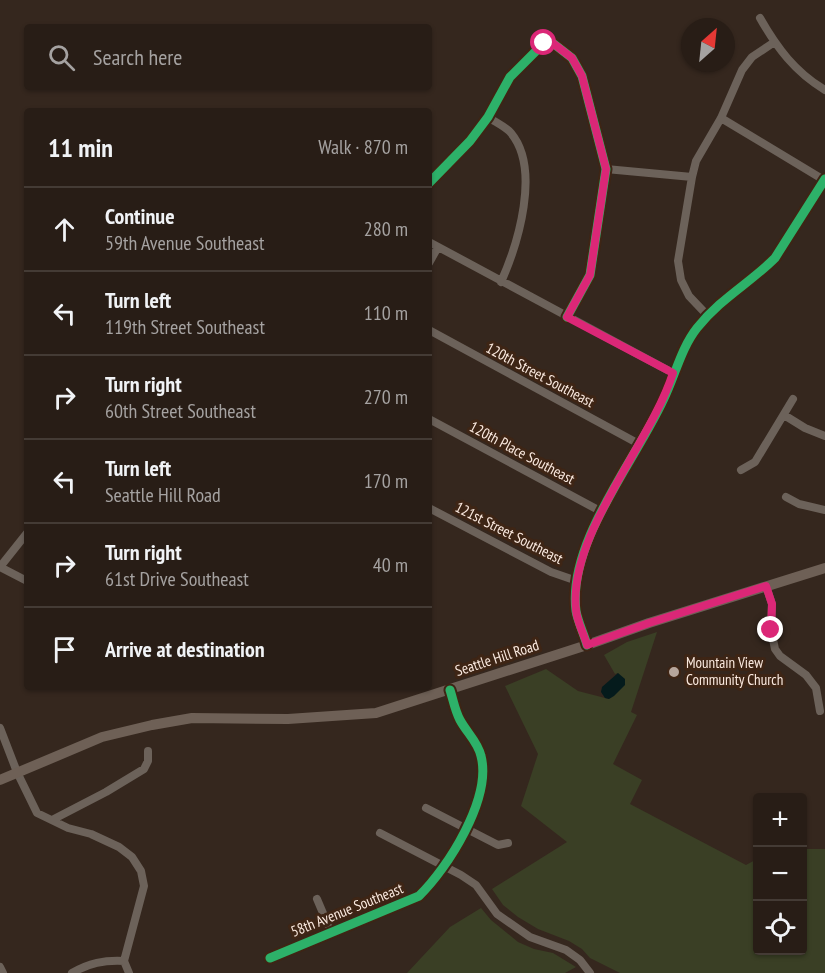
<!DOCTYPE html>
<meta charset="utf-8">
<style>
:root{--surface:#281d16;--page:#30261f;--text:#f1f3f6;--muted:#a5a2a1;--line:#443b35}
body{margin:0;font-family:"PT Sans Narrow",sans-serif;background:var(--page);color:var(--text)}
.controls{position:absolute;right:18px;bottom:18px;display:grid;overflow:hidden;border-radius:6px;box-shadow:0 2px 4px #0004}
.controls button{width:54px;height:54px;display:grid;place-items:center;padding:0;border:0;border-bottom:2px solid var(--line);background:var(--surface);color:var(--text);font:30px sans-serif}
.compass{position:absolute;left:681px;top:18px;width:54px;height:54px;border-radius:50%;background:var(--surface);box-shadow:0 2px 4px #0004;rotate:27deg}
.stop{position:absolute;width:18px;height:18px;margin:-14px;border:4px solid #db2777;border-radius:50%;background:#fff}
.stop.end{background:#db2777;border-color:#fff;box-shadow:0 2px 6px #0008}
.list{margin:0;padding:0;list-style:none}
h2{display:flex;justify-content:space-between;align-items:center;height:78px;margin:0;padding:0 24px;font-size:26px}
h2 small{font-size:20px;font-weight:400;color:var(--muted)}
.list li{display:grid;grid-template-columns:39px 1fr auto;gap:18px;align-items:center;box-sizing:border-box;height:84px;padding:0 24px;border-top:2px solid var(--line)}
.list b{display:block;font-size:22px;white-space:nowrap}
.list p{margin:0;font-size:20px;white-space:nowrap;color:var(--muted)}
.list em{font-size:20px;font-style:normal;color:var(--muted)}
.icon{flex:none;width:33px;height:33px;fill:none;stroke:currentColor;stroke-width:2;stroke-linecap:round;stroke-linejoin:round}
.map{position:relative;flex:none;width:825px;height:973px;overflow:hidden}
.search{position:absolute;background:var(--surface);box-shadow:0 2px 4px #0004;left:24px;top:24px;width:408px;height:66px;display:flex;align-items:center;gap:15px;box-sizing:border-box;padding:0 21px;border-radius:6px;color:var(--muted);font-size:22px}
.panel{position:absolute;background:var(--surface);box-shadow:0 2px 4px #0004;left:24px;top:108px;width:408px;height:582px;border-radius:6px}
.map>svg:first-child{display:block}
.green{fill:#3a3f25}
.water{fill:#051b1c}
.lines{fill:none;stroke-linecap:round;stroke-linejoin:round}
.minor{stroke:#6c625a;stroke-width:8}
.major{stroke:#6e6056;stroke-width:10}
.cycleway-casing{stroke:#3e2515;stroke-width:13}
.cycleway{stroke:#2db169;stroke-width:9}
.route{stroke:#db2777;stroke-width:8}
.poi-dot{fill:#b6a69c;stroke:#3e2515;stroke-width:2}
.labels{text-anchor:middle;stroke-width:6;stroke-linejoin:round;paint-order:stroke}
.street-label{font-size:15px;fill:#fbeae0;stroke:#3e2515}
.poi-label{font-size:15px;fill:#fbeae0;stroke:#3e2515;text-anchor:start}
</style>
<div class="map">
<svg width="825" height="973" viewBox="0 0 825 973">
<rect width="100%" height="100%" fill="#35271e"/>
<path class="green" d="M657 632 631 712 637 715 613 764 642 780 630 804 746 865 757 859 758 950H802L803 849H825V973H620L590 958 582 949 569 941 538 929 518 917 503 905 492 889 567 842 521 806 538 754 505 686 546 669 578 691 609 699 618 673 615 674 604 655 627 642Z
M481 908 491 920 518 942 534 949 553 953 576 967 565 973H407L450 927Z"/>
<path class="water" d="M618 673 625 679V685L614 696 609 699 605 698 601 692 602 687Z"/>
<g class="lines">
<path class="minor" d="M760 18C777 48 795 72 825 90
M488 117C495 122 506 127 511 133 541 169 518 244 501 282
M721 118 824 180
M606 169 692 177
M429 183 470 141 488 117 510 77 544 43 554 44 572 58 582 76 606 169 590 275 567 317
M429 242 673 373
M429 263 438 247
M708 316 689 296 681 280 678 261 692 177 696 161 721 118 742 70 752 57 773 43
M429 330 639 444
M784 415 805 428 825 436
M429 419 602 512
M741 470 755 462 793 399
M786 497 799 504 825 510
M429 508 551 572 577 581
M0 567 27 533
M0 567 27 581
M766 586 772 604 771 630 775 649 780 656 806 675 816 688 820 711
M587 645C584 634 578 622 576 611 567 540 639 457 666 394 676 372 682 347 697 328 721 298 750 283 775 258L825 179
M0 728 17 772 37 813 68 828 91 834 119 847 132 857 141 871 144 886 124 961 129 973
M426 808 498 845 508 843
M52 820 106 792 144 769 148 761V751
M380 833 461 875 476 885 497 914 530 937 566 950 580 960 590 973
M317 899 331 932
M270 958 419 896C448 868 492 798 481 756 478 742 467 733 460 720 455 711 453 699 450 690
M0 967 3 973
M72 973C89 963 104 960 124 961"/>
<path class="major" d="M0 780 102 737 152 725 192 718 288 719 376 713 587 645 649 623 825 568"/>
<g class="cycleway-casing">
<path id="cycleway" d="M429 183 470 141 488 117 510 77 544 43 554 44 572 58 582 76 606 169 590 275 567 317
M587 645C584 634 578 622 576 611 567 540 639 457 666 394 676 372 682 347 697 328 721 298 750 283 775 258L825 179
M270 958 419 896C448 868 492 798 481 756 478 742 467 733 460 720 455 711 453 699 450 690"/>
</g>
<use href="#cycleway" class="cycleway"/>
</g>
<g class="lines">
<path class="route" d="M544 43 554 44 572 58 582 76 606 169 590 275 567 317 673 373C650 445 568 534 576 610 577 622 584 634 587 645L649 623 766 586 772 604 771 630"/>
</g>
<circle class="poi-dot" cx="674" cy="672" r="6"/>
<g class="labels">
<g class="street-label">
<text transform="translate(540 375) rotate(28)" y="5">120th Street Southeast</text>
<text transform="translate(522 453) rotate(28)" y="5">120th Place Southeast</text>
<text transform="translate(509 533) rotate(27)" y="5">121st Street Southeast</text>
<text transform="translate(497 658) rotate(-18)" y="5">Seattle Hill Road</text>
<text transform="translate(347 910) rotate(-22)" y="5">58th Avenue Southeast</text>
</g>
<g class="poi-label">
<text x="686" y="668">Mountain View<tspan x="686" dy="17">Community Church</tspan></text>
</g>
</g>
</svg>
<div class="controls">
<button>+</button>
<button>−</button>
<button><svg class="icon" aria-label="locate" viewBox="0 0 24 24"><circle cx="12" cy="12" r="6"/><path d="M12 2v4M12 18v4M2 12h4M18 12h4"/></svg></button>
</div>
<svg class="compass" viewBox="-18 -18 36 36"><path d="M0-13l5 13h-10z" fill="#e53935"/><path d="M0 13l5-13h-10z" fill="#a5a2a1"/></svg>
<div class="stop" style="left:544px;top:43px"></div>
<div class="stop end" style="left:771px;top:630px"></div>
<div class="search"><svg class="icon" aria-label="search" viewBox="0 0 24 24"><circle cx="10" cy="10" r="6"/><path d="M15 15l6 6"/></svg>Search here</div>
<section class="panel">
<h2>11 min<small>Walk · 870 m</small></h2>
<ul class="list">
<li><svg class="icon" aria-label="ahead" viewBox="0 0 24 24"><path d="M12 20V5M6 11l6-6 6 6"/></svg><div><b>Continue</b><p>59th Avenue Southeast</p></div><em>280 m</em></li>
<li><svg class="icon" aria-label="left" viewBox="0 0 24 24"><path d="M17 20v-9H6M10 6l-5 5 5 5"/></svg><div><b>Turn left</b><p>119th Street Southeast</p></div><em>110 m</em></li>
<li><svg class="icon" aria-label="right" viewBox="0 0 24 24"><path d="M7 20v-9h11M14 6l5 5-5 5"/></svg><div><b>Turn right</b><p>60th Street Southeast</p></div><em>270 m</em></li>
<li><svg class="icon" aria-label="left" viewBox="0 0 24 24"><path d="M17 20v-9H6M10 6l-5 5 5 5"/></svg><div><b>Turn left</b><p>Seattle Hill Road</p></div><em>170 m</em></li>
<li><svg class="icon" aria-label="right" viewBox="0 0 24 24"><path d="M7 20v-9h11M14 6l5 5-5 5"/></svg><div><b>Turn right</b><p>61st Drive Southeast</p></div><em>40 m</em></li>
<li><svg class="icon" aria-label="arrive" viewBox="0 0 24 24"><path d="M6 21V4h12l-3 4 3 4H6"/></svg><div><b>Arrive at destination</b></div></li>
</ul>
</section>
</div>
